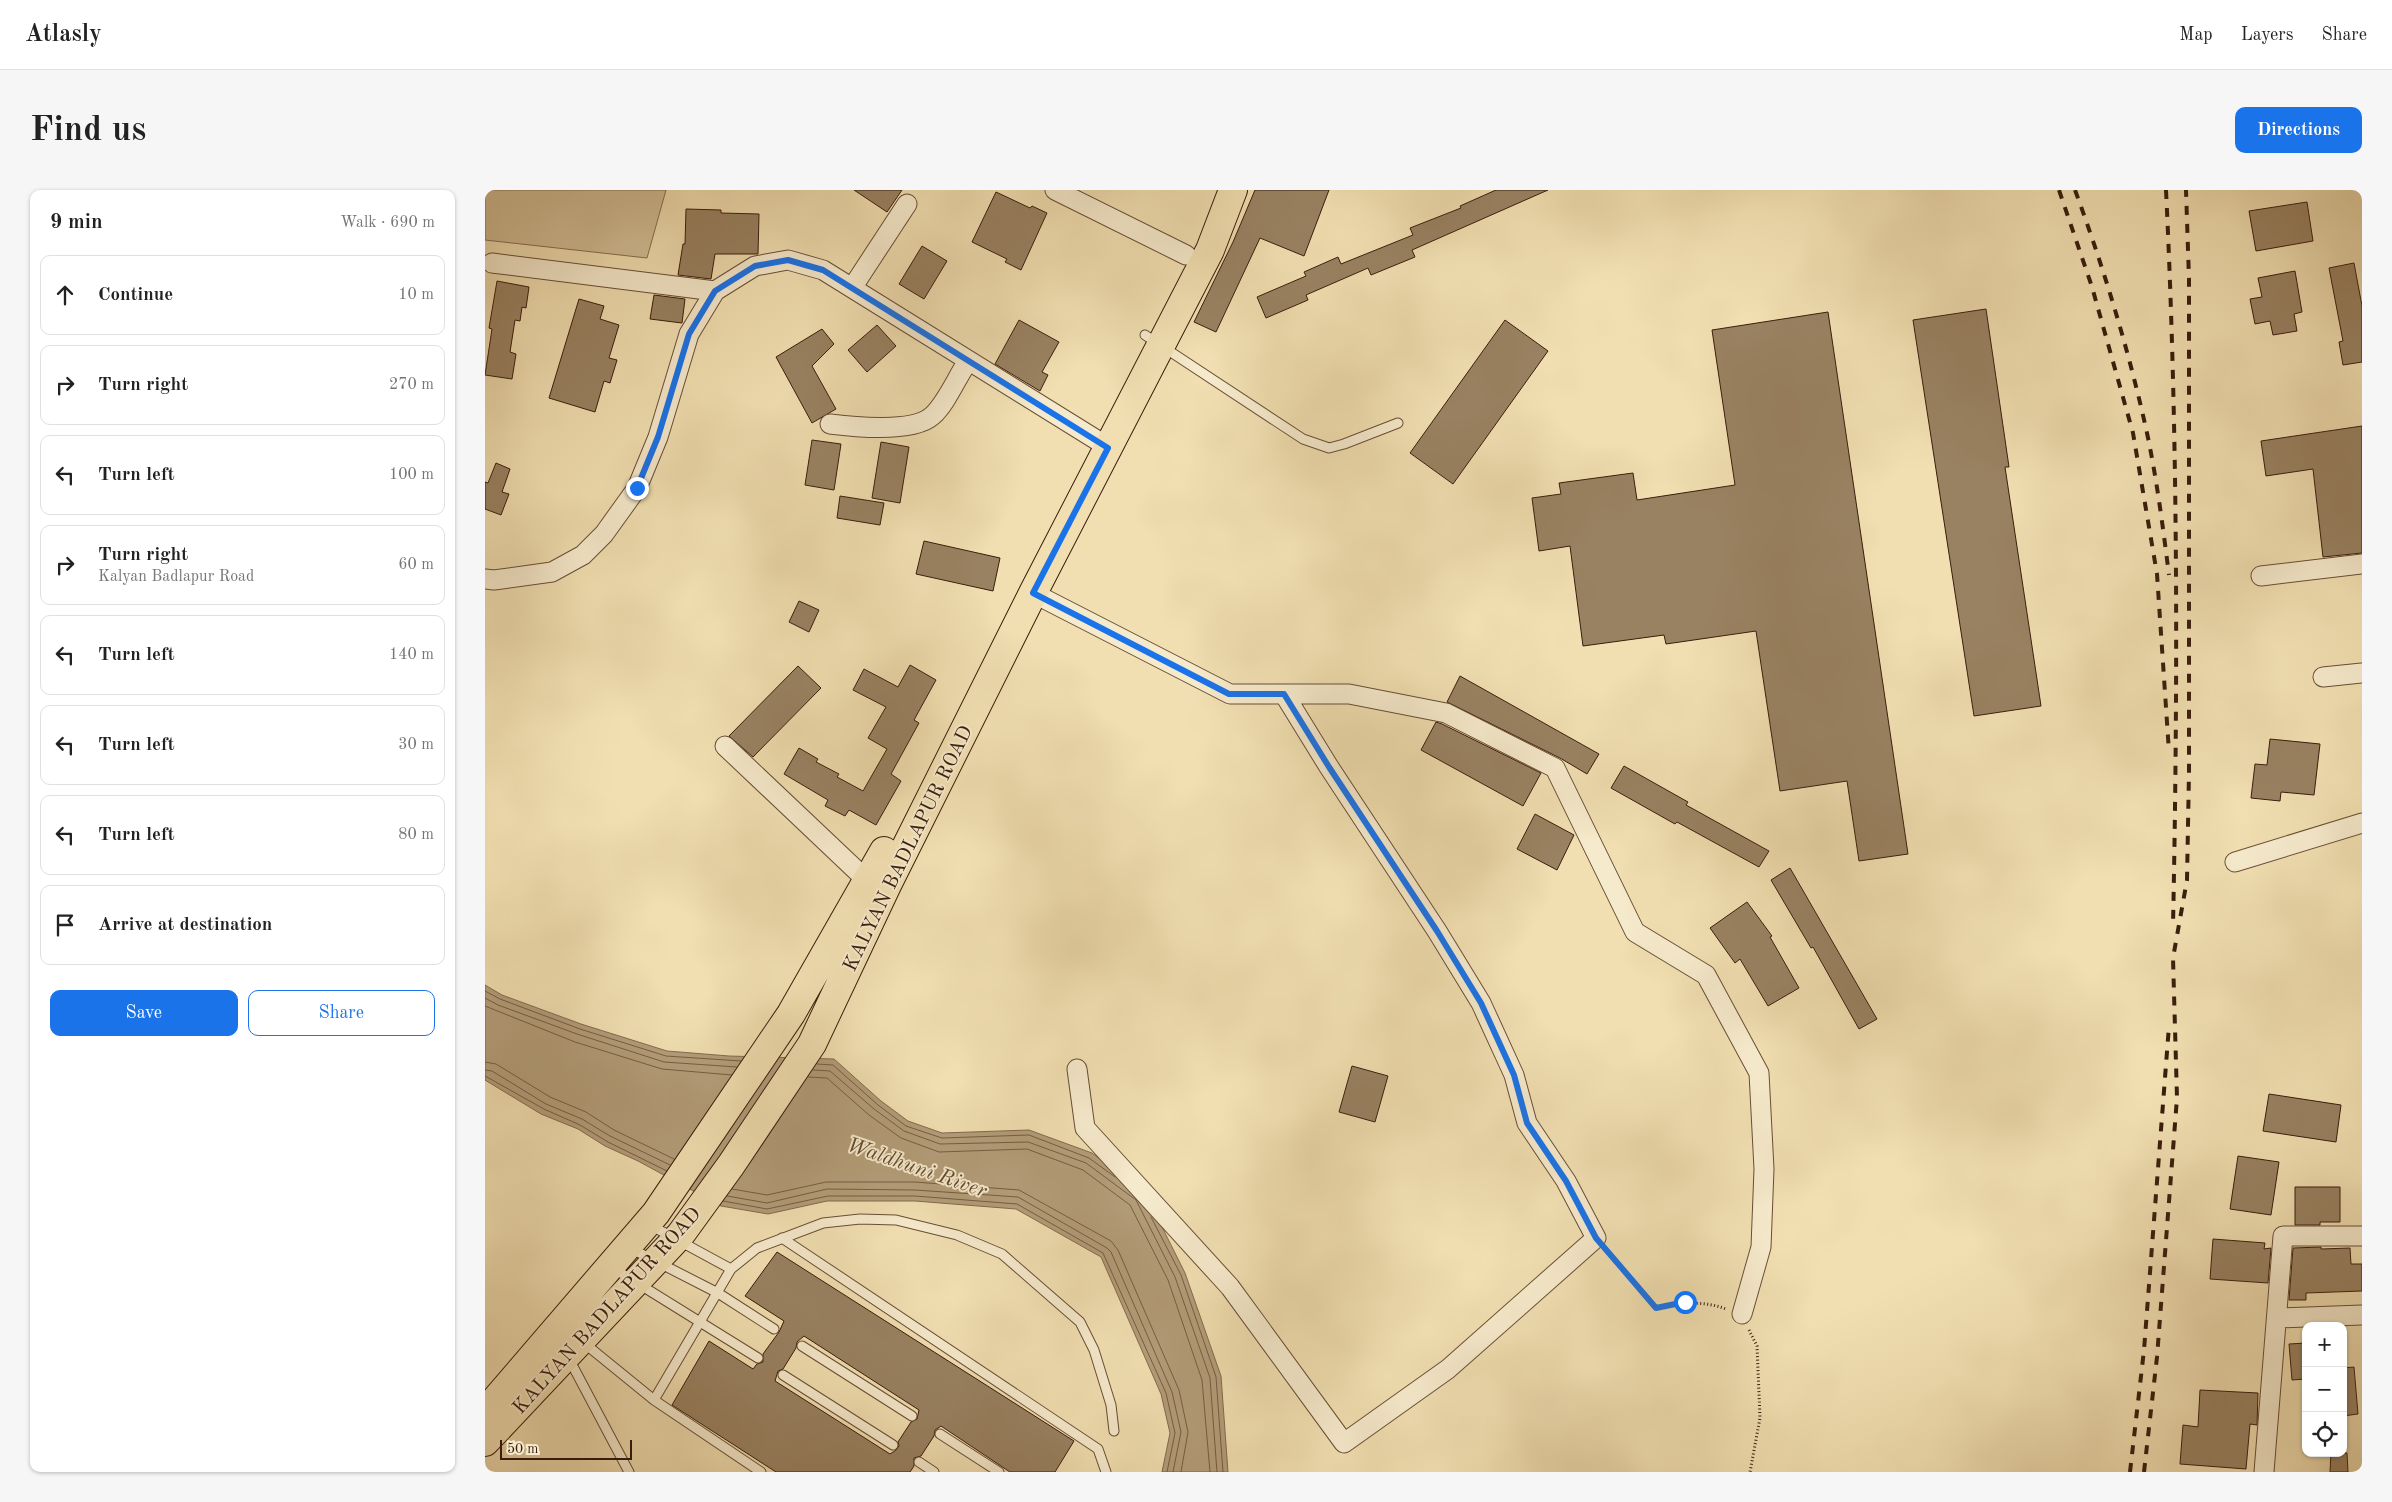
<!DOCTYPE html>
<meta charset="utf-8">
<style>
:root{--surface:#fff;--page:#f6f6f6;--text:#222;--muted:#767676;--line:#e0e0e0;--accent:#1a73e8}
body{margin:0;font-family:"Old Standard TT",serif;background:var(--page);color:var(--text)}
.controls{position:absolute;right:15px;bottom:15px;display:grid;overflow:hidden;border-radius:10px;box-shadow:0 1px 4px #0004}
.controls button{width:45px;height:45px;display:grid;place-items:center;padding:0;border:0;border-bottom:1px solid var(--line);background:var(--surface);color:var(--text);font:25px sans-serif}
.scale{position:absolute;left:15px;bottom:12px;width:132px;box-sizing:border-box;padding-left:5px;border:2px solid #3a1d0c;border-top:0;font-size:14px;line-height:18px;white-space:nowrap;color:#3a1d0c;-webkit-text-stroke:4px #f6eacc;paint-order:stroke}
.stop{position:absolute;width:15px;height:15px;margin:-11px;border:4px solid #1a73e8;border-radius:50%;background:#fff}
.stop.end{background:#1a73e8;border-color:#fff;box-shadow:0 1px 5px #0008}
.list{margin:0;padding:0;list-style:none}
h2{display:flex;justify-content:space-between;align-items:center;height:65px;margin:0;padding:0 20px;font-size:21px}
h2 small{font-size:16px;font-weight:400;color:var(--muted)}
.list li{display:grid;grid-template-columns:32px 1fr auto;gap:15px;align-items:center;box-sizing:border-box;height:80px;margin:0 10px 10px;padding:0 10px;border:1px solid var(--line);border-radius:10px}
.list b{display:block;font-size:19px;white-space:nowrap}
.list p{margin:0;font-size:16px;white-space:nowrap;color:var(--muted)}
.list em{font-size:16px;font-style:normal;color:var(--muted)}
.actions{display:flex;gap:10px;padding:15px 20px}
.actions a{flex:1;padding:11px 0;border:1px solid var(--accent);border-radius:10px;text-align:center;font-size:18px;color:var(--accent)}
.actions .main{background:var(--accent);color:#fff}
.icon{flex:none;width:28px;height:28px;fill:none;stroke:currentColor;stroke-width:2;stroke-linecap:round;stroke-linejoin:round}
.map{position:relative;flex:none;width:1877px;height:1282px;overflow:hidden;border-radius:10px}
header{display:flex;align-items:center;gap:30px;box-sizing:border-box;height:70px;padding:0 25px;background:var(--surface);border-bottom:1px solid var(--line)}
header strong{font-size:24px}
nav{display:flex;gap:28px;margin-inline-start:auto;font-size:18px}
.intro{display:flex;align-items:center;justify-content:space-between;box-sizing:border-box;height:120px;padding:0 30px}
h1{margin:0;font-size:35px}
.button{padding:12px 22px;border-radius:10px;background:var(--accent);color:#fff;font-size:18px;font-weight:700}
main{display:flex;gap:30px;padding:0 30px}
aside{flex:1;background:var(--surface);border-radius:10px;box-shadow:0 1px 4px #0004}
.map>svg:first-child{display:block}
.green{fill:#d2be95;stroke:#866e50}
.water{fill:#b39d79;stroke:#836a4d}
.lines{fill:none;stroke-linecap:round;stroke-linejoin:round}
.shore{stroke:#765d42;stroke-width:1}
.building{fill:#998262;stroke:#3a1d0c;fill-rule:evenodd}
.lane-casing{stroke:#684e35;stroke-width:11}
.street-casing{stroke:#684e35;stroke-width:21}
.primary-casing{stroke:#3a1d0c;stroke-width:30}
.path{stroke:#3a1d0c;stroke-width:3;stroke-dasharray:1 2.5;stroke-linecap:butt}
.lane{stroke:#f6eacc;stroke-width:9}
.street{stroke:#f6eacc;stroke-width:19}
.primary{stroke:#f1dfb1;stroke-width:28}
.rail{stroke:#3a1d0c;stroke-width:4;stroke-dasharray:9 9;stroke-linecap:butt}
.route{stroke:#1a73e8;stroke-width:6}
.labels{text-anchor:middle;stroke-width:4;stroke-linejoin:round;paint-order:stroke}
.street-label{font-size:20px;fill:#3a1d0c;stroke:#f6eacc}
.water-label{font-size:21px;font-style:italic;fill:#644a32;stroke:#f6eacc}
</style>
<header>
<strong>Atlasly</strong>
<nav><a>Map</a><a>Layers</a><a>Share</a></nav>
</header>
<div class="intro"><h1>Find us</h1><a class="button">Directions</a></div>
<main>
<aside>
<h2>9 min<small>Walk · 690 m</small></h2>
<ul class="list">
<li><svg class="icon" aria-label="ahead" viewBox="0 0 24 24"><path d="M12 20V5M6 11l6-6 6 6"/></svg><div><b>Continue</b></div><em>10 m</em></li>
<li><svg class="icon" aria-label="right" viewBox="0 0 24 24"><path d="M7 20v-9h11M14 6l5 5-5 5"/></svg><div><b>Turn right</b></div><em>270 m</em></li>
<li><svg class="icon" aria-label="left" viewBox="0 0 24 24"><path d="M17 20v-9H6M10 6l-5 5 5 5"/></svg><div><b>Turn left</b></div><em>100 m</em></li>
<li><svg class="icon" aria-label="right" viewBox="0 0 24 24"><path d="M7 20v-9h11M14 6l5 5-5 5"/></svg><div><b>Turn right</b><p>Kalyan Badlapur Road</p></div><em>60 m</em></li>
<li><svg class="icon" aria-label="left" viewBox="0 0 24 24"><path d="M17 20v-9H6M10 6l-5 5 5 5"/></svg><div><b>Turn left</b></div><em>140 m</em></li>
<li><svg class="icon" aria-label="left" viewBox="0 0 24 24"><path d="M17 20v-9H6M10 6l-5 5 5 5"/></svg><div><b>Turn left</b></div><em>30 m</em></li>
<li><svg class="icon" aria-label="left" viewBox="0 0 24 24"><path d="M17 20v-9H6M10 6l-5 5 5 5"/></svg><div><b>Turn left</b></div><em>80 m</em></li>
<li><svg class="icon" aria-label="arrive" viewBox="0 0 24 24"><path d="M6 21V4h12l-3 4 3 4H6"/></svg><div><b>Arrive at destination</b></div></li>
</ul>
<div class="actions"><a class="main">Save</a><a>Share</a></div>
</aside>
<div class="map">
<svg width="1877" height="1282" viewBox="0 0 1877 1282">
<rect width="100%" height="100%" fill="#f1dfb1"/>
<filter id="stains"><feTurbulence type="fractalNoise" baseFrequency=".004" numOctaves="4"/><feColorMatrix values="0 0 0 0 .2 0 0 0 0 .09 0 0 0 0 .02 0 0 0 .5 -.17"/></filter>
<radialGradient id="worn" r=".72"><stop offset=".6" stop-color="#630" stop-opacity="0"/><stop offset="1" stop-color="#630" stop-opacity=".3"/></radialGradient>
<path class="green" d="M0 0H181L162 68 0 50Z"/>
<path class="water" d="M0 795 17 805 96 834 182 861 244 866 349 869 396 911 423 931 457 943 544 940 607 963 660 1003 700 1083 736 1186 743 1282H677L685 1243 676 1204 616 1067 531 1019 430 1011H342L283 1024 236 1016 153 971 120 956 93 939 56 924 0 890Z"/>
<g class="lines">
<path class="shore" d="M0 801 15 809 95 839 181 866 256 871
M0 808 13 815 92 844 179 872 252 877
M0 816 90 852 177 879 247 885
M0 872 11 874 65 907 101 922 129 940 189 969
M332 874 348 875 393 915 421 936 457 948 544 945 604 968 630 987
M0 880 7 881 61 914 97 929 125 946 185 975
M328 880 345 881 389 919 419 941 455 954 543 952 601 973 651 1010 690 1087 725 1188 732 1282
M0 886 59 919 95 935 123 952 182 981
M323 887 342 888 384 925 416 948 454 962 542 959 598 980 645 1015 683 1090 717 1190 725 1282
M247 999 282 1005 341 992H430L534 1000 626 1051 633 1060 694 1200 703 1242 696 1282
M242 1006 282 1013 342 999 430 1000 533 1007 622 1058 626 1062 687 1202 696 1242 688 1282
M238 1011 282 1019 343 1006H430L532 1014 618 1063 681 1203 690 1243 682 1282
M666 1027 696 1085 731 1187 738 1282"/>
</g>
<path class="building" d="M369 0H417L402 22Z
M770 0H844L819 66 775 48 731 142 709 132 748 52Z
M1011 0H1063L927 60 930 67 886 85 883 78 821 105 823 110 781 128 772 107 821 86 819 82 853 67 856 74 928 45 925 38 976 18 975 16Z
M511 2 545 18 547 16 562 23 536 80 520 72 522 69 487 52Z
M1822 12 1828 51 1771 61 1764 21Z
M201 19 236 20V23L274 24 273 64H230L226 89 193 85 198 54H200Z
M437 56 462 71 439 109 414 94Z
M1869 73 1877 116V172L1858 175 1854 152 1858 151 1844 78Z
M1810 81 1817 122 1809 124 1812 141 1788 145 1785 131 1770 134 1765 109 1777 107 1773 88Z
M12 91 44 97 41 118 37 117 35 131 30 130 25 162 31 164 27 189 0 185 7 139 4 138Z
M169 105 200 109 197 133 165 129Z
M94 109 119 116 115 129 134 135 124 168 132 170 125 193 119 191 110 222 64 208Z
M1501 119 1524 277H1520L1556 516 1489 526 1428 130Z
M1343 122 1423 664 1374 671 1362 591 1295 601 1271 441 1181 454 1179 445 1098 456 1085 356 1054 361 1047 308 1076 304 1074 293 1148 283 1152 310 1250 295 1227 140Z
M534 130 574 152 557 182 563 185 555 201 510 174Z
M1020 130 1063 161 968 294 925 263Z
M392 135 411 156 382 182 363 160Z
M337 139 349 154 327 176 351 219 327 233 291 167Z
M1877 236V363L1838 367 1828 279 1781 286 1776 251Z
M327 250 356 254 349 300 320 295Z
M396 252 424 257 415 313 387 308Z
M11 273 25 279 17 302 24 304 16 325 0 319V292L3 293Z
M355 306 399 313 395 335 352 328Z
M439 351 515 368 508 401 431 384Z
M314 411 334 420 324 442 304 432Z
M425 475 451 490 429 530 434 533 406 584 416 591 391 635 364 620 360 626 340 616 343 610 299 584 314 558 333 569 331 572 354 584 352 587 378 601 402 559 383 548 401 517 368 500 379 479 413 497Z
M313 476 336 498 268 567 244 546Z
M975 486 1114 564 1102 584 1075 568 962 512Z
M951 532 957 534 1056 583 1038 616 936 560Z
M1785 549 1835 554 1829 605 1796 602 1795 611 1766 608 1770 574 1782 575Z
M1139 576 1203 612 1201 615 1284 661 1274 677 1192 632 1190 634 1126 598Z
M1050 624 1089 645 1072 680 1032 659Z
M1305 678 1392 829 1374 839 1328 757 1326 758 1286 690Z
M1262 712 1287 746 1285 747 1314 798 1283 816 1255 769 1250 773 1225 738Z
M867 876 903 886 890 932 854 922Z
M1784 904 1856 915 1851 952 1778 941Z
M1753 966 1794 972 1786 1025 1745 1019Z
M1810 997H1855V1032H1835V1035H1810Z
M1728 1049 1780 1053 1779 1059 1786 1058 1783 1093 1725 1089Z
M1836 1057V1059L1865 1058 1866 1074H1877V1101L1821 1103V1110H1804L1808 1058Z
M292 1062 589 1251 570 1282H525L456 1236 450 1240 449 1246 436 1266 429 1268V1276L425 1282H291L187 1215 224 1151 268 1179 272 1174 278 1172V1164L294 1142 299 1131 260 1106ZM319 1146 434 1220 432 1229 426 1232 413 1252 414 1256 411 1260 405 1264 290 1191 293 1181 298 1179 311 1158 312 1152Z
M1821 1153V1189L1807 1190 1804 1154Z
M1869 1177 1873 1224 1858 1226V1178Z
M1715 1200 1773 1203 1772 1235 1765 1234 1761 1279 1695 1274 1698 1235 1713 1237Z
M1846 1263H1862L1863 1282H1845Z"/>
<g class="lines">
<g class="lane-casing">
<path id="lane" d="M660 145 818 249 844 258 859 254 913 233
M165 1035 246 1079
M297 1048 613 1259 621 1282
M145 1058 233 1103 289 1139
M128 1078 273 1168
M99 1153 169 1210 276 1282
M317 1156 427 1226
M83 1167 144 1282
M298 1185 408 1255
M169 1210 246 1079 272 1058 338 1033 375 1029 411 1030 472 1045 517 1064 595 1132 609 1160 626 1215 629 1241
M455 1244 514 1282
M434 1272 449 1282"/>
</g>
<g class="street-casing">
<path id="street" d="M570 0 701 65
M7 73 230 101
M367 98 422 14
M345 234C369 237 428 243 447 226 461 214 472 187 483 171
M1776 386 1877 374
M0 389 9 390 67 382 98 365 119 344 152 298 173 247 204 144 230 101 270 76 303 70 338 80 623 257
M548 403 745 504H864L961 523 1070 578 1150 742 1221 785 1274 883 1279 979 1276 1057 1257 1124
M1838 487 1877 483
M240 556 390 698
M1750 672 1877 633
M592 879 600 938 745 1097 859 1253 963 1179 1111 1048 1081 991 1042 933 1029 885 996 813 952 741 844 577 799 504
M1792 1128 1877 1125
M1779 1282 1798 1046H1877"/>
</g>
<g class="primary-casing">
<path id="primary" d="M0 1222 171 1023 306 824 399 661
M0 1252 196 1044 246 975 327 854 402 695 548 403 725 60 748 0"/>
</g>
<path class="path" d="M1122 1062 1171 1118C1195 1113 1217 1110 1241 1119
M1264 1140 1272 1156 1275 1228 1265 1282"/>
<use href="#lane" class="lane"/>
<use href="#street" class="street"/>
<use href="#primary" class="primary"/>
<path class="rail" d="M1574 0 1607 97 1648 243 1672 384 1684 562
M1590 0C1619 79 1644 161 1662 243 1672 290 1678 338 1684 385
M1681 0C1693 245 1693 491 1688 736
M1645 1282 1659 1160 1684 836
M1659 1282 1672 1167 1692 908 1688 768 1702 690 1704 582V89L1701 0"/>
</g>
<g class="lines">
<path class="route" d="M152 298 173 247 204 144 230 101 270 76 303 70 338 80 623 258 548 403 744 504H799L844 577 952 741 996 813 1029 885 1042 933 1081 991 1111 1048 1171 1118 1200 1112"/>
</g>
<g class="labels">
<g class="street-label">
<text transform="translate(422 658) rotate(-64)" y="7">KALYAN BADLAPUR ROAD</text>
<text transform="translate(121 1120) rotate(-48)" y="7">KALYAN BADLAPUR ROAD</text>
</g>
<g class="water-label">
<text transform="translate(432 977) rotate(19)" y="7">Waldhuni River</text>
</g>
</g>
<rect width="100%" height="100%" filter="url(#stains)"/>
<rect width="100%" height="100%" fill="url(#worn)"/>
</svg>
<div class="controls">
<button>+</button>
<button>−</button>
<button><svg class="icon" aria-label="locate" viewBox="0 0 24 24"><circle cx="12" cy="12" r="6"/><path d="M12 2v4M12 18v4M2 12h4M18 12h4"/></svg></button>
</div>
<div class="scale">50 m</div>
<div class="stop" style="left:1200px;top:1112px"></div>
<div class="stop end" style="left:152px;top:298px"></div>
</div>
</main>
